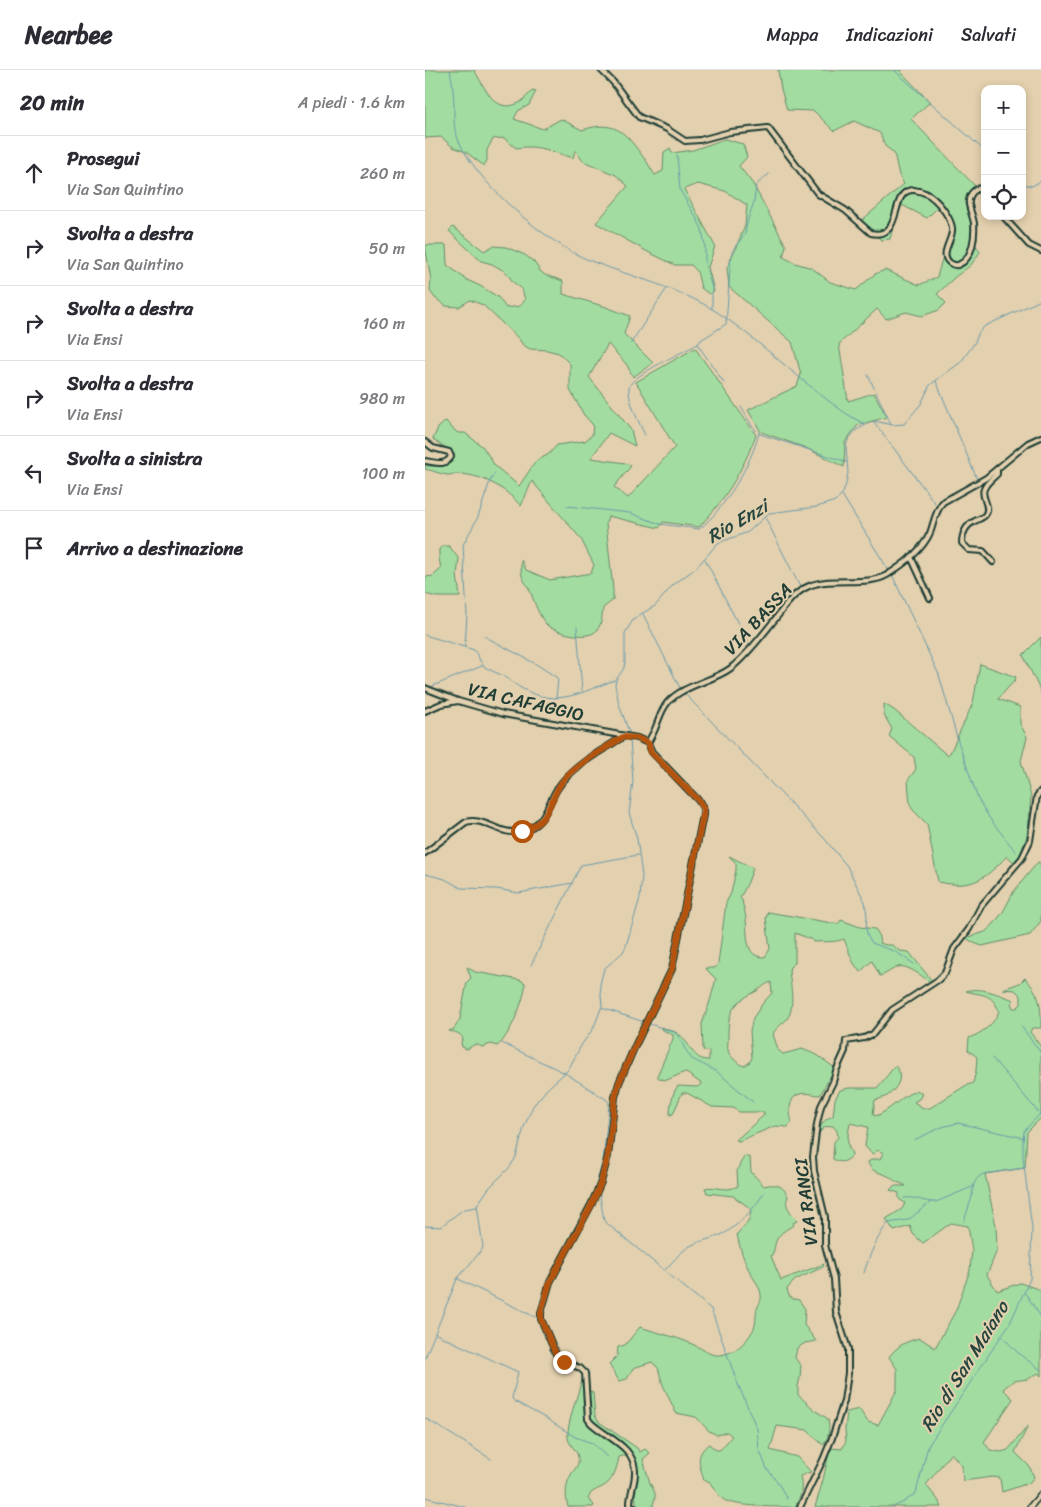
<!DOCTYPE html>
<html lang="it">
<meta charset="utf-8">
<style>
:root{--surface:#fff;--page:#f2f2f3;--text:#2b2b33;--muted:#7c7c81;--line:#e1e1e2}
body{margin:0;font-family:Sriracha,sans-serif;background:var(--page);color:var(--text)}
.controls{position:absolute;right:15px;top:15px;display:grid;overflow:hidden;border-radius:10px;box-shadow:0 2px 8px #0003}
.controls button{width:45px;height:45px;display:grid;place-items:center;padding:0;border:0;border-bottom:1px solid var(--line);background:var(--surface);color:var(--text);font:25px sans-serif}
.stop{position:absolute;width:15px;height:15px;margin:-11px;border:4px solid #b45309;border-radius:50%;background:#fff}
.stop.end{background:#b45309;border-color:#fff;box-shadow:0 1px 5px #0008}
.list{margin:0;padding:0;list-style:none}
h2{display:flex;justify-content:space-between;align-items:center;height:65px;margin:0;padding:0 20px;font-size:21px}
h2 small{font-size:16px;font-weight:400;color:var(--muted)}
.list li{display:grid;grid-template-columns:32px 1fr auto;gap:15px;align-items:center;box-sizing:border-box;height:75px;padding:0 20px;border-top:1px solid var(--line)}
.list b{display:block;font-size:19px;white-space:nowrap}
.list p{margin:0;font-size:16px;white-space:nowrap;color:var(--muted)}
.list em{font-size:16px;font-style:normal;color:var(--muted)}
.icon{flex:none;width:28px;height:28px;fill:none;stroke:currentColor;stroke-width:2;stroke-linecap:round;stroke-linejoin:round}
.map{position:relative;flex:none;width:616px;height:1437px;overflow:hidden}
header{display:flex;align-items:center;gap:30px;box-sizing:border-box;height:70px;padding:0 25px;background:var(--surface);border-bottom:1px solid var(--line)}
header strong{font-size:24px}
nav{display:flex;gap:28px;margin-inline-start:auto;font-size:18px}
main{display:flex}
aside{flex:1;background:var(--surface)}
.map>svg:first-child{display:block}
.green{fill:#a3dca0;stroke:#618c6a;fill-rule:evenodd}
.lines{fill:none;stroke-linecap:round;stroke-linejoin:round}
.stream{stroke:#699aac;stroke-width:1}
.minor-casing{stroke:#1f3d34;stroke-width:8}
.tertiary-casing{stroke:#1f3d34;stroke-width:8}
.minor{stroke:#e3d0ae;stroke-width:4}
.tertiary{stroke:#e3d0ae;stroke-width:4.5}
.route{stroke:#b45309;stroke-width:6}
.labels{text-anchor:middle;stroke-width:4;stroke-linejoin:round;paint-order:stroke}
.street-label{font-size:18px;fill:#1f3d34;stroke:#e3d0ae}
.water-label{font-size:19px;font-style:italic;fill:#25453e;stroke:#e3d0ae}
</style>
<header>
<strong>Nearbee</strong>
<nav><a>Mappa</a><a>Indicazioni</a><a>Salvati</a></nav>
</header>
<main>
<aside>
<h2>20 min<small>A piedi · 1.6 km</small></h2>
<ul class="list">
<li><svg class="icon" aria-label="ahead" viewBox="0 0 24 24"><path d="M12 20V5M6 11l6-6 6 6"/></svg><div><b>Prosegui</b><p>Via San Quintino</p></div><em>260 m</em></li>
<li><svg class="icon" aria-label="right" viewBox="0 0 24 24"><path d="M7 20v-9h11M14 6l5 5-5 5"/></svg><div><b>Svolta a destra</b><p>Via San Quintino</p></div><em>50 m</em></li>
<li><svg class="icon" aria-label="right" viewBox="0 0 24 24"><path d="M7 20v-9h11M14 6l5 5-5 5"/></svg><div><b>Svolta a destra</b><p>Via Ensi</p></div><em>160 m</em></li>
<li><svg class="icon" aria-label="right" viewBox="0 0 24 24"><path d="M7 20v-9h11M14 6l5 5-5 5"/></svg><div><b>Svolta a destra</b><p>Via Ensi</p></div><em>980 m</em></li>
<li><svg class="icon" aria-label="left" viewBox="0 0 24 24"><path d="M17 20v-9H6M10 6l-5 5 5 5"/></svg><div><b>Svolta a sinistra</b><p>Via Ensi</p></div><em>100 m</em></li>
<li><svg class="icon" aria-label="arrive" viewBox="0 0 24 24"><path d="M6 21V4h12l-3 4 3 4H6"/></svg><div><b>Arrivo a destinazione</b></div></li>
</ul>
</aside>
<div class="map">
<svg width="616" height="1437" viewBox="0 0 616 1437">
<rect width="100%" height="100%" fill="#e3d0ae"/>
<filter id="ink" filterUnits="userSpaceOnUse"><feTurbulence type="fractalNoise" baseFrequency=".02" numOctaves="2"/><feDisplacementMap in="SourceGraphic" scale="10" xChannelSelector="R" yChannelSelector="G"/><feConvolveMatrix kernelMatrix="1 2 1 2 8 2 1 2 1" color-interpolation-filters="sRGB"/></filter>
<g filter="url(#ink)">
<path class="green" d="M0 0H49C60 17 69 45 94 33 99 30 104 24 108 20L111 21 104 35 93 41 89 49 118 59 136 49 157 60C194 48 202 66 222 92 225 97 227 101 230 105L238 101 239 82 245 78 247 83 268 80 300 69 318 74 322 87 314 96 328 114 361 176 358 187 370 193 387 198 405 212 431 220 450 204 460 200 494 215 512 207 526 158 514 136 502 148 477 135 469 153 465 169 456 170 436 151 479 114 474 105 469 83 460 76 455 63 429 51 409 61 389 41 362 40 356 19 353 0H477L476 2 505 32 486 49 550 116 543 122 540 134 546 153 547 169 555 182 546 195 530 207 512 224 521 233 514 240 497 246 481 242 461 249 452 239 414 274 423 331 449 323 462 347 433 355 420 372 419 397 381 378 336 362 323 340 372 316 376 304 367 272 304 217 302 198 320 156 322 135 300 121 273 114 259 119 290 176 283 197 289 221 284 224 276 218 272 201 266 195H250L223 182 171 153 203 116 191 105 158 91 150 80 148 88C127 82 114 74 91 78L79 68 68 69 62 80V90L59 96 41 82 28 77 16 67 0 68Z
M28 157 59 181 68 176 81 177 100 185 109 192 115 201 120 205 138 211V224L181 237 205 246 199 264 228 293 208 307 202 295 183 274 164 307 206 360 210 376 184 363 166 388 200 393 206 396 189 417 203 428 250 377 211 312 270 278 331 365C317 401 301 429 274 457L238 452 234 458 183 446 181 453 188 520V530L178 538C177 545 177 554 172 560 164 571 130 563 122 555 114 546 110 534 106 523 104 517 99 512 97 506 96 501 96 495 96 490L101 500 125 510 166 503 169 495 156 469 107 411 96 436C79 417 57 404 31 404 28 404 25 405 23 405 18 405 6 400 0 399V396C13 396 23 397 30 385 24 377 15 376 8 369L13 358 21 351 27 358 33 363H40L58 377 70 396 94 416 111 391 124 384 132 375 160 371 167 365 168 355 159 345 145 320V294L134 283 122 280 105 279 98 275 94 269 58 235 45 230 34 237 21 236 10 228 5 221 6 210 0 175H21L22 195 42 210 55 216 73 227 81 238 95 236 100 230 97 219 88 212 81 202 67 194 56 191 24 161Z
M18 476H24L34 489 32 505 35 527H12L0 524V507L8 506 16 499 14 488V479Z
M616 567V622L598 585Z
M555 594 591 607 590 610 573 629 595 637V654L602 667 596 691 606 726 604 751 602 766 595 785 589 792 582 786C559 810 547 819 513 812L502 754 488 740 485 735 483 710 491 699 489 687 464 666 467 659 459 645V634L469 640 522 685 525 683 548 633Z
M304 786 328 798 323 812 315 828 317 830C318 837 321 844 321 850 323 864 319 888 340 887L345 879 341 848 343 842 413 854 416 850 435 857 450 859 453 863 455 873 461 875H467L475 881 484 882 507 911 505 912C498 907 482 894 473 897 467 899 462 904 455 906L447 891 435 902 428 892 419 869C409 873 399 871 388 872V870L370 863V893L365 897 364 900C365 914 371 937 362 949 357 955 352 956 348 964L353 980 358 984 377 979 392 985 410 998 395 1025C389 1025 381 1022 375 1024 363 1027 364 1043 367 1052L363 1057 350 1056 314 1071 311 1070 339 1045V1042H314L309 1038 287 1037 262 1023H257L248 1044 245 1045C245 1036 247 1023 253 1016L272 1017 277 1014 260 1002 242 1010 235 1009 232 1006 248 969V965L236 959V957C242 959 250 961 255 965 265 973 268 991 284 990V981L278 980 277 954 285 931 291 909 280 898H290L293 894 301 833 306 823 311 800V793ZM346 912 347 923 338 933 328 948 325 961 327 988 324 993 319 996C313 993 304 987 303 980 302 978 303 975 303 972 303 960 302 945 311 935 317 928 325 925 333 920 338 917 340 914 346 912Z
M613 792 616 794V851L605 865 557 876 549 873 541 868 560 862 568 855 578 842 589 821Z
M42 897 50 902 95 910 100 913C102 925 83 970 72 976L66 974 57 977C49 972 48 976 42 979L37 977 36 972 38 968C34 963 31 962 24 961L29 959 35 949 42 912 46 908Z
M600 908C616 925 616 936 616 958H607L605 962 616 977V1048L602 1062 600 1098 560 1104 571 1156 572 1180 562 1205 572 1221 595 1213 616 1220V1306L613 1303 603 1309 588 1311 578 1319 588 1329 559 1372 565 1380 576 1382 583 1380 603 1356 590 1382 604 1396 609 1407 604 1413 577 1422 575 1408 567 1407 538 1411 537 1396 526 1383 501 1415 513 1430 517 1437H390L398 1410 405 1378 417 1379 421 1371 420 1360 422 1342 434 1339 443 1352 453 1355 472 1320V1299L464 1287C472 1276 481 1271 495 1268L510 1278 531 1240 545 1200 547 1180 543 1156 526 1153 498 1173 488 1164 485 1156 469 1161 461 1149 477 1139 480 1133 474 1129V1123L465 1120 469 1116H481C477 1113 473 1113 470 1111 467 1109 466 1107 463 1106 453 1101 446 1103 443 1092L448 1089H455L458 1083 453 1080 449 1084 445 1082 440 1076 443 1057 425 1053C424 1060 422 1068 423 1075 424 1080 427 1081 427 1086 420 1093 415 1093 408 1089L409 1072 413 1067 412 1061 408 1056 400 1057 394 1063C396 1054 398 1050 408 1046L410 1029 415 1020 424 1018H452L470 996C480 1006 472 1019 462 1026 459 1028 454 1029 450 1030L448 1044 451 1046C466 1040 476 1026 492 1020L497 1024 494 1029 489 1032 498 1038H505L540 1016 548 1013 551 1001 552 987 543 980 544 968C557 963 570 954 574 941 566 922 558 926 541 921 555 916 575 925 589 930L586 933 588 938H592L596 934V926L590 920 578 919 595 913Z
M319 1086 325 1088 326 1102 339 1116C350 1113 359 1115 363 1127 358 1136 367 1143 372 1151L368 1153 369 1155C362 1159 356 1162 352 1169 349 1175 350 1181 346 1186L356 1210 399 1194 398 1197 370 1210 362 1219 364 1226 368 1229 374 1230 380 1239 379 1255 391 1271 380 1273 372 1278 370 1288 376 1296 375 1308 373 1316V1325L391 1341 403 1349C405 1360 404 1367 398 1375L382 1360 352 1356 345 1380 372 1387 386 1402 375 1406C378 1418 376 1426 370 1437 353 1437 312 1437 299 1430 293 1426 288 1417 284 1411H279C275 1395 269 1385 284 1374L291 1380H295L307 1366 302 1362 292 1365 284 1361 271 1347 251 1343 238 1315 233 1298 227 1292 208 1298 202 1309 194 1311 184 1294 192 1286 193 1277 200 1275 215 1257C233 1263 257 1268 273 1277 280 1280 286 1286 294 1285 310 1284 323 1271 329 1258 332 1251 330 1245 332 1239 334 1233 337 1231 336 1225 335 1216 330 1211 326 1204 319 1191 315 1179 312 1164 319 1156 328 1149 325 1138L308 1126 282 1123 280 1118C292 1115 300 1123 313 1116L312 1100Z
M158 1307 160 1318 168 1323 170 1346 174 1352 212 1378 215 1382 220 1379 225 1383 218 1389 225 1413 230 1423V1428L228 1435 229 1437H216L211 1433 210 1422 213 1401 209 1387 202 1385 194 1387C192 1398 188 1412 177 1417 173 1419 170 1420 166 1423L163 1429 169 1435 168 1437H143C140 1425 140 1414 147 1403 149 1400 152 1397 153 1393 155 1380 145 1378 143 1368 141 1356 154 1321 158 1307Z"/>
<g class="lines">
<path class="stream" d="M25 0C28 14 29 27 29 41 29 49 29 57 31 64 46 109 122 174 166 191 209 208 253 217 292 242 327 265 357 294 390 320 406 333 421 345 440 354
M469 0 560 81
M252 85 255 120 273 151 277 159 280 176V194L287 218V239
M597 114 607 116 616 111
M206 273 242 218
M273 275 299 313
M443 305 466 354
M511 311 552 409
M316 337 327 356 335 364 422 392
M449 352 510 433
M220 365C215 355 202 329 204 317 207 305 260 281 273 274L276 270 301 254 306 185 309 178 320 164 323 149 329 132 331 115 344 104
M417 425 469 509 514 605 533 671 553 729 565 749 591 782
M142 436 205 443 235 454 274 459C299 440 327 393 334 363
M340 447 375 517
M280 489 323 573
M218 544 256 620
M152 557 157 621
M0 565 49 580 51 583 58 596
M59 566 111 594 131 607 133 610 131 628
M40 577 42 544 38 475 53 447 65 411 70 403
M58 596C65 601 74 603 82 608 87 612 92 616 98 619 133 638 156 622 190 610
M3 618 57 596
M0 622 1 621
M259 623 399 768 422 796 440 832 442 846 441 858 442 864 447 873 471 882 489 894
M205 665 194 634 190 615 191 610 199 598 200 591V563L208 550 216 544 230 536 248 515 271 498 293 473 323 462 344 443 392 437 410 431 418 423 421 414 423 403 421 376 423 370 431 360 449 351 468 355 479 354 496 334 505 315 536 292 550 272 554 262 560 256 616 230
M0 804 20 809 36 818 71 819 94 823 147 813
M106 895 156 795 213 785
M177 938 249 962 254 967 260 979 267 989 291 1001 328 1032
M596 956 616 983
M77 973 140 1003 182 1030 184 1033 178 1091 172 1111 173 1113
M567 988 615 1044
M489 1070 517 1057 533 1053 599 1068
M174 1120 179 1151 286 1239 312 1312 332 1359 334 1379 342 1399 352 1411 362 1429
M479 1128C492 1126 499 1133 511 1132L547 1117
M539 1151C541 1144 544 1137 546 1130 549 1119 546 1111 558 1104L599 1098
M0 1156 15 1157 36 1141 40 1139 52 1137
M240 1200C247 1193 253 1184 262 1178 272 1171 287 1169 298 1164 311 1158 333 1135 339 1122
M439 1203C444 1186 452 1167 463 1153L483 1150 506 1132
M33 1209 110 1247
M600 1223 616 1247
M11 1264 93 1302 87 1328 89 1331 122 1349 150 1367 167 1373 182 1387
M577 1266 594 1284 616 1300
M0 1288 32 1209 56 1181 58 1177 52 1135 64 1118 85 1097 91 1087 99 1057 108 1036 122 1019 143 1000 157 974 168 959 177 936 175 914 179 899 198 882 201 876 215 828 217 806 212 769 204 743 208 711 205 669
M0 1348 66 1389
M0 1427 40 1437
M468 1437 479 1432 491 1423 503 1376 585 1253 605 1209 607 1159 598 1087V1070L599 1061 616 1043"/>
<g class="minor-casing">
<path id="minor" d="M176 0 188 12 214 47 242 59 260 71 275 70 305 62 343 58 393 124 420 140 446 163C480 170 463 119 489 120 496 121 504 124 509 129 516 135 526 149 527 158 529 169 513 184 525 193 528 195 532 196 535 194 548 188 550 165 549 153 548 147 545 141 544 134 543 125 550 116 560 119
M578 146 604 175 616 181
M0 372 8 378 24 382 26 387C19 397 10 392 0 391
M486 487 505 528
M568 492 558 481 544 480 537 473C537 464 541 455 550 451 553 449 558 448 560 445 567 437 555 427 559 419 561 413 568 408 572 404V399
M0 618 33 631 78 644 212 668 223 673
M0 641 16 634 33 631
M223 673C225 668 228 664 230 659 234 650 236 640 243 632 260 614 287 612 306 598 320 587 336 567 347 553 359 539 366 524 384 516 409 506 441 517 462 505 478 495 497 481 505 463 509 453 510 441 518 432L561 408 603 373 616 367
M0 783 41 752C59 746 75 767 97 761 120 755 121 737 132 719 147 696 176 681 198 667
M209 1437 205 1434C205 1423 210 1414 210 1403 211 1377 182 1368 166 1353L163 1349 160 1303 155 1298 139 1292 131 1284 116 1249V1243L125 1212 166 1135 176 1112 183 1086 190 1027 194 1013 209 978 247 899 278 745V738L274 731 227 682 223 673
M375 1437 398 1390 407 1368 419 1331 423 1303V1279L411 1242 409 1209 400 1175V1147L389 1101 388 1087 392 1054 396 1036 408 1012 411 1001 420 981 421 971 439 968 448 964 467 940 513 910 520 903 529 879 544 859 556 836 597 788 605 771 612 726 616 721"/>
</g>
<g class="tertiary-casing">
<path id="tertiary" d="M605 1437 616 1424"/>
</g>
<use href="#minor" class="minor"/>
<use href="#tertiary" class="tertiary"/>
</g>
</g>
<g class="lines" filter="url(#ink)">
<path class="route" d="M97 761C104 758 112 755 117 749 127 737 129 720 140 708 154 693 180 678 198 667L212 668 223 673 226 682 274 731 278 738V745L247 899 209 978 194 1013 190 1027 183 1086 176 1112 166 1136 125 1212 116 1242V1249L131 1284 139 1292"/>
</g>
<g class="labels">
<g class="street-label">
<text transform="translate(333 549) rotate(-47)" y="6">VIA BASSA</text>
<text transform="translate(101 632) rotate(13)" y="6">VIA CAFAGGIO</text>
<text transform="translate(381 1132) rotate(-97)" y="6">VIA RANCI</text>
</g>
<g class="water-label">
<text transform="translate(312 451) rotate(-30)" y="7">Rio Enzi</text>
<text transform="translate(539 1296) rotate(-58)" y="7">Rio di San Maiano</text>
</g>
</g>
</svg>
<div class="controls">
<button>+</button>
<button>−</button>
<button><svg class="icon" aria-label="locate" viewBox="0 0 24 24"><circle cx="12" cy="12" r="6"/><path d="M12 2v4M12 18v4M2 12h4M18 12h4"/></svg></button>
</div>
<div class="stop" style="left:97px;top:761px"></div>
<div class="stop end" style="left:139px;top:1292px"></div>
</div>
</main>
